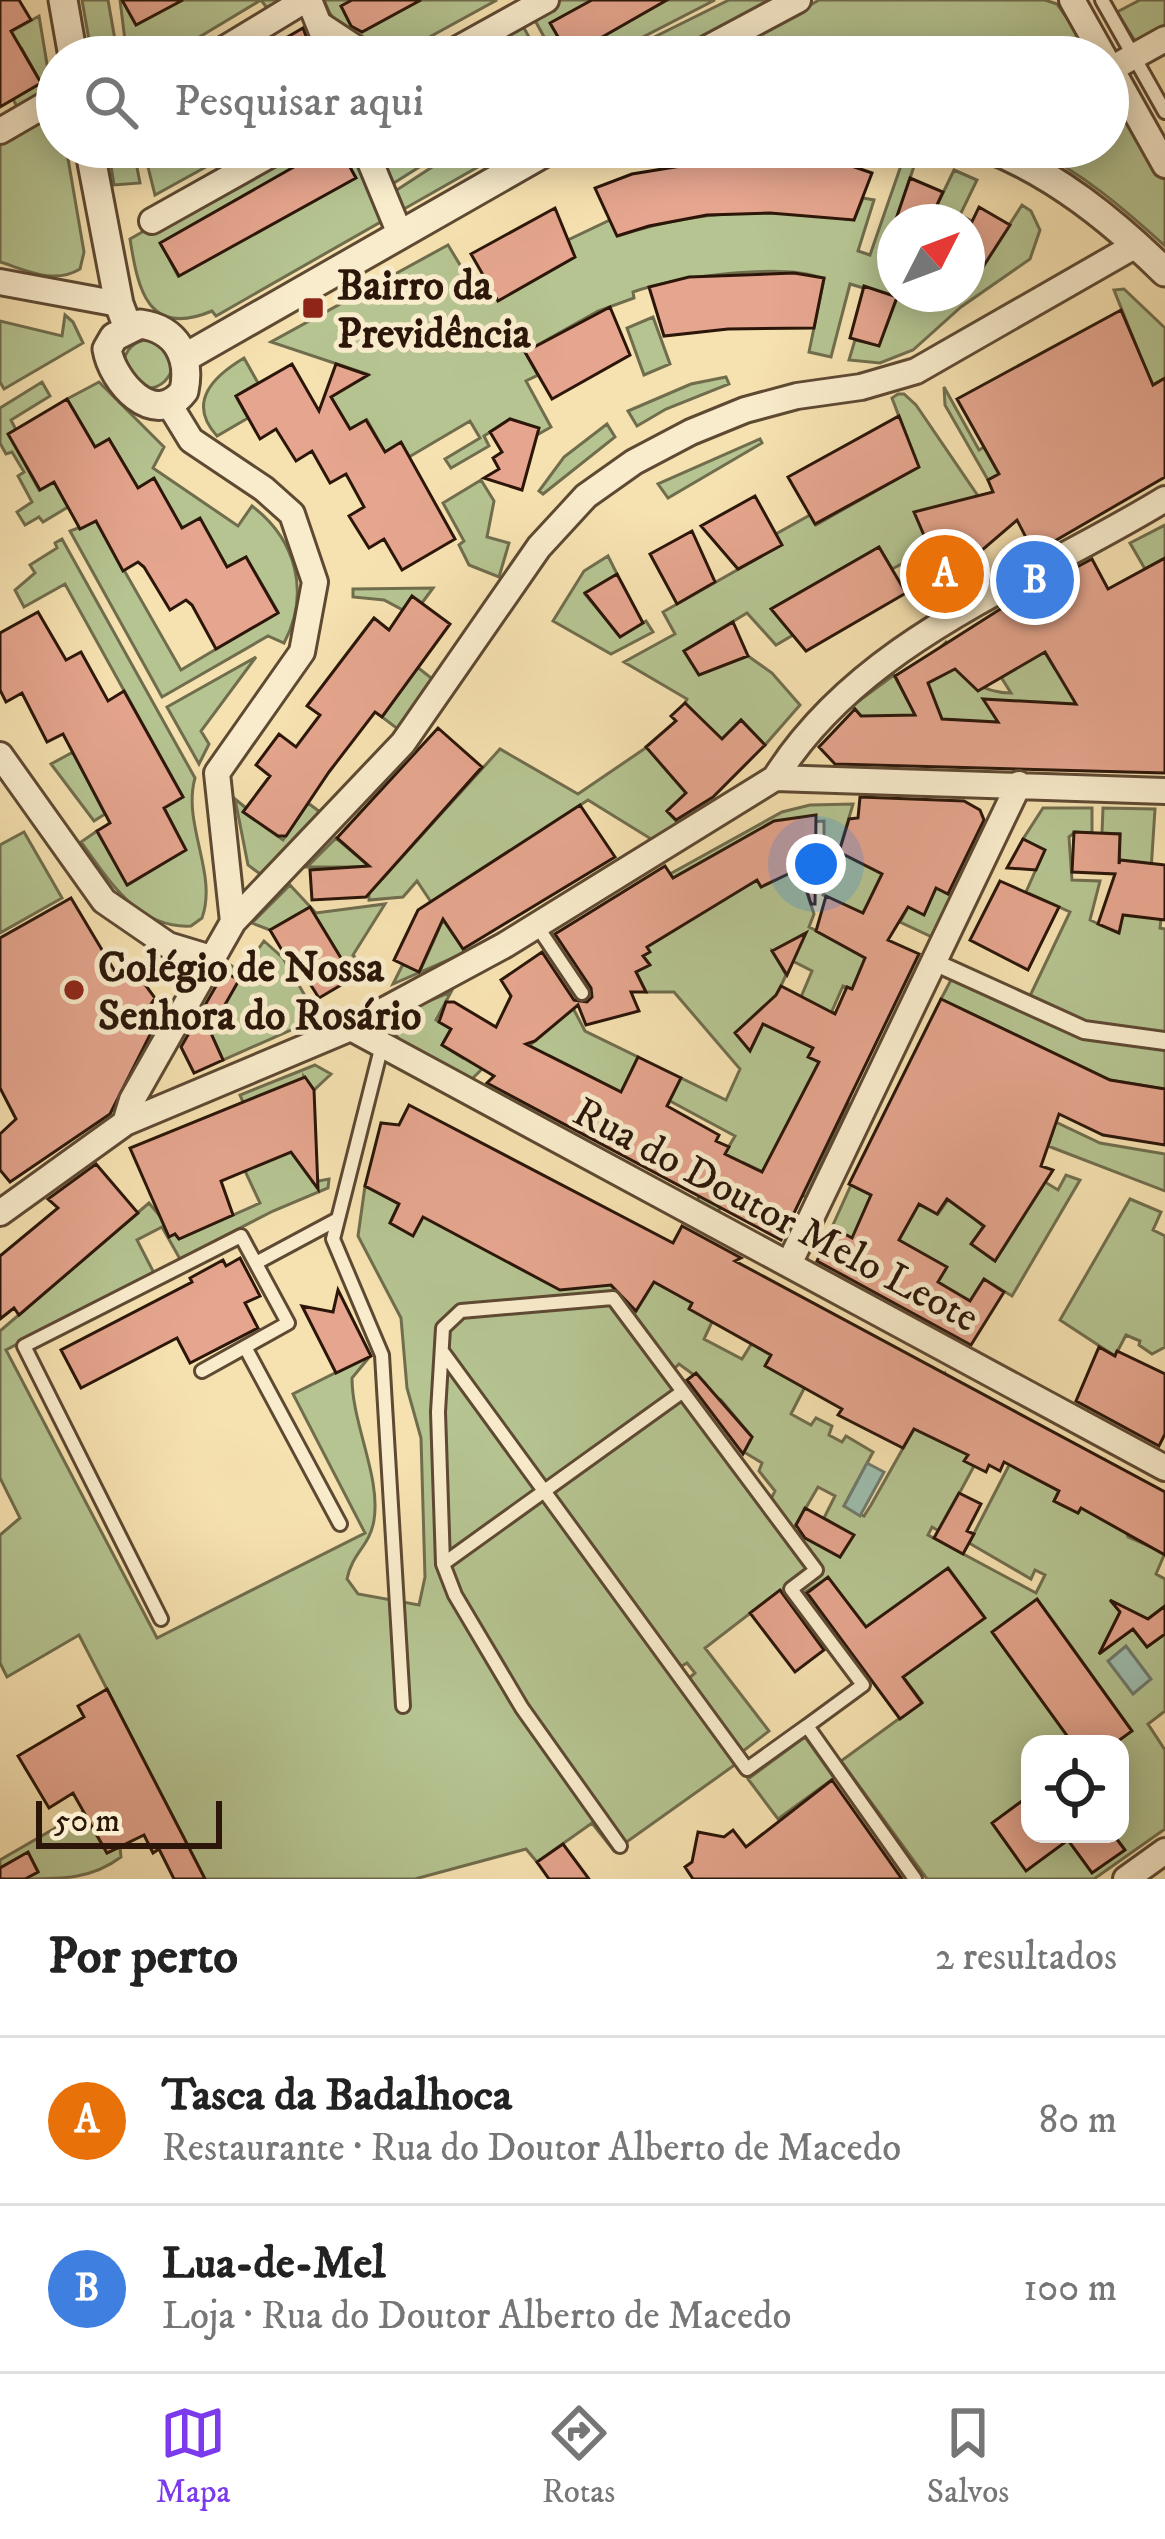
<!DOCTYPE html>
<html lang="pt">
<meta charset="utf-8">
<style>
:root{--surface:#fff;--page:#f2f2f2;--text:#222;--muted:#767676;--line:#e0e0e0;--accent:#7c3aed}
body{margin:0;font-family:"IM FELL DW Pica",serif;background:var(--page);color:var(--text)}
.controls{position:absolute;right:36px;bottom:36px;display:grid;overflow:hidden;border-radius:24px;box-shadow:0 6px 30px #0003}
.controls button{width:108px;height:108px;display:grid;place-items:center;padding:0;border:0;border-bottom:3px solid var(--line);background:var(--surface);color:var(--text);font:60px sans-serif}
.compass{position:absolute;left:877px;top:204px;width:108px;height:108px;border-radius:50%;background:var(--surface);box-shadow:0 6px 30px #0003;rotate:48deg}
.scale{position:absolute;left:36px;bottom:30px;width:186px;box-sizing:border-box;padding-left:12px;border:6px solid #2b1609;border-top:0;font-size:33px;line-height:42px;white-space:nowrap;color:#2b1609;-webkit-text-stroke:9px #f9eccc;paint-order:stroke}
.you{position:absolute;left:816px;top:864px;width:42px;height:42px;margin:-30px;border:9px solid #fff;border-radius:50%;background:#1a73e8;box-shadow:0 0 0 18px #1a73e833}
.badge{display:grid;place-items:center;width:78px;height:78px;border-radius:50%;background:var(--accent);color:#fff;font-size:39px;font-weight:700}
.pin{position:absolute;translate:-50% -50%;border:6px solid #fff;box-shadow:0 3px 12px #0006}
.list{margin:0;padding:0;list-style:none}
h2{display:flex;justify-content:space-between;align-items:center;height:156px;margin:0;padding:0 48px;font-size:51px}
h2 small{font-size:39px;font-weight:400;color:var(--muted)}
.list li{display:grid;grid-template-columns:78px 1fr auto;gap:36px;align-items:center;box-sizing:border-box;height:168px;padding:0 48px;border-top:3px solid var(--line)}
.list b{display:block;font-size:45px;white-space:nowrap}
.list p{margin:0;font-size:39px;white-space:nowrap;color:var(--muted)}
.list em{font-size:39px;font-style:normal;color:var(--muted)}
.icon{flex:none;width:66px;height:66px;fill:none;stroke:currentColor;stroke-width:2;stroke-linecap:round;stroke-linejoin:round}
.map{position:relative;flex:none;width:1165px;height:1879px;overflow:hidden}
.search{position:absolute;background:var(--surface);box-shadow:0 6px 30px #0003;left:36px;right:36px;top:36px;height:132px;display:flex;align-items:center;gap:30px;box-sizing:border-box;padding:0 42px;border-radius:66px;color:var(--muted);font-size:45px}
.sheet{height:492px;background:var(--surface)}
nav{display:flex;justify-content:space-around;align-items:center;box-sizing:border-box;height:168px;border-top:3px solid var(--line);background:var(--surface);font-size:33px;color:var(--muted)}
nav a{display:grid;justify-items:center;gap:6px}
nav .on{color:var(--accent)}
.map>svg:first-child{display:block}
.green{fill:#b5c491;stroke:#706d4d;stroke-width:3;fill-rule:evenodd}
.water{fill:#9dbdaf;stroke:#6f7a6d;stroke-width:3}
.building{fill:#e5a58e;stroke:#2b1609;stroke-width:3;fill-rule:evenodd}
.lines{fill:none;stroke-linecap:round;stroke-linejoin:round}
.service-casing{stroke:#5e4933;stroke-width:18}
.pedestrian-casing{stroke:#5e4933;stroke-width:22}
.minor-casing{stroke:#5e4933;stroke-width:30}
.tertiary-casing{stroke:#5e4933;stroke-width:33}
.service{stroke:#f9eccc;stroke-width:12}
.pedestrian{stroke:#f9eccc;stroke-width:16}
.minor{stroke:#f9eccc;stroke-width:24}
.tertiary{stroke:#f9eccc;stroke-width:27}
.poi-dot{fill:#8f2418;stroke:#f9eccc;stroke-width:4.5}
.labels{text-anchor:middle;stroke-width:10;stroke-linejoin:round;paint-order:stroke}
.poi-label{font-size:42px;font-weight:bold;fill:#2b1609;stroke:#f9eccc;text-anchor:start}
.street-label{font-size:42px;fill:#2b1609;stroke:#f9eccc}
</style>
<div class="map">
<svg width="1165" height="1879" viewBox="0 0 1165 1879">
<rect width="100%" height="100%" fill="#f6e1b0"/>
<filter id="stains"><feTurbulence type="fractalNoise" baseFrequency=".00167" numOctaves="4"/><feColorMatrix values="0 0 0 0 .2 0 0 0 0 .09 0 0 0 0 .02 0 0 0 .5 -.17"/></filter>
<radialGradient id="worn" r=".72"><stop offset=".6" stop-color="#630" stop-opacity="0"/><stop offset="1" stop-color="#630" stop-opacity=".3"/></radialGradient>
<path class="green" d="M82 0H108L118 57H92Z
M120 0H281L267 8 261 0 166 57H127Z
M324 0H497L393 57C362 57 334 28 324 0Z
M554 0H715L604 57H555L531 13Z
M729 0H769L669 57H614Z
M819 0H1045L1057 4 1094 57H721Z
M1140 0H1165V39L1142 52 1117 12Z
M39 16 51 88 17 107 13 99 41 83 22 49 2 60 0 38Z
M519 19 540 57H452Z
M1108 79 1165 180V246C1122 207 1082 173 1030 147H1108Z
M57 108V147H66L84 252 80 269C54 285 26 270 0 262V140Z
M108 147H133L140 183 114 185Z
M143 147H242L155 195Z
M291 147H329L161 243 178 276 339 147H352L384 220 216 316 212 311C148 338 138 290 130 239Z
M370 147H451L386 188Z
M463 147H513L397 213 389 195Z
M905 154 917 157 893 230 895 294H967V263L981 269 1022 205 1031 211 1040 230 1030 259 961 307 913 350 880 363 849 360 855 340 879 345 897 298 850 284 831 357 809 352 824 279C783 262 674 277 633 292L634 298 598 311 525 352 538 375 526 381 551 427 537 435V428L510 419 484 436 489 446 451 468 445 459 480 438 470 421 409 457 401 443 385 452 367 420 350 429 331 397 367 374 271 342 448 245 477 293 574 256 568 240 610 220 618 236C694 210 775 207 854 220L863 198 874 200 858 251 870 255Z
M954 170 977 180 960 215 972 221 967 232V222H929Z
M1124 289 1165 328V378L988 480 945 405 944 387 979 450 1124 368 1138 350 1114 290Z
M65 315 73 322 83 343 4 389 0 382V321L62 336Z
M653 317 670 364 644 375 627 328Z
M124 364a24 24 0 1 1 48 0a24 24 0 1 1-48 0Z
M244 358 258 383 236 396 248 418 217 436C186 402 214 376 244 358Z
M726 377 729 384 666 409 637 426 628 411 691 384Z
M42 382 50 396 11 420 16 430 9 434 39 490 54 482 68 507 43 522 39 517 25 525 17 512 32 502 18 476 24 472 12 452 6 454 0 443V408Z
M99 382 164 447 153 468 238 526 252 506C297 540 310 594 284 643L268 636 162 697 70 531 96 521 181 670 278 612 246 557 227 567 200 519 182 528 154 479 138 488 109 439 95 447 67 399Z
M898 394H904L916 405 978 496 929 552 945 582 938 586 946 599 934 600 913 558 892 569 879 547 772 609 793 635 776 645 747 613 684 651 699 675 748 656 772 673 800 705 765 745 741 720 721 740 685 703 687 699 624 662 675 634 663 612 781 545 776 534 810 515 816 525 918 467 892 398Z
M607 424 615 437 543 494 539 491 564 457Z
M760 439 762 443 668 498 658 484Z
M481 480 494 501 487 537 509 543 499 577 469 565 459 545 464 541 443 503Z
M1165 525V558L1145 569 1130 543Z
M62 539 195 778C182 824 218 874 202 918L191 926C137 929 109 880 81 842L97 831 128 885 185 850 164 808 183 797 65 584 24 607 15 590 35 573 30 565 57 548 55 543Z
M608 556 617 574 585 594 620 636 646 621 653 632 611 654 553 621 584 571Z
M433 588 422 603 412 597 403 610 384 600 353 597V589Z
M946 642C966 673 971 692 1011 693L1001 677 1041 646 1055 669 1165 699 998 717 997 726 955 720 862 717 852 706 894 675 907 699 932 694 928 683 948 672 937 651Z
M256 657 201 731 209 744 199 764 167 707Z
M407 659 435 681 399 730 382 717 403 687Z
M647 747 687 792 667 811 680 825 656 842 588 800 431 902 417 881 403 897 369 900 368 867H307L336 838 383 878 500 749 578 794Z
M73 752 105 814 94 821 51 764Z
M235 799 246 808 244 812 283 840 308 803 320 812 260 874 248 865Z
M853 804 839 852 901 883 882 922 864 995 843 986 832 1011 854 1023 850 1029 801 997 812 971 773 951 786 975 763 1024 791 1037 796 1029 817 1040 809 1057 833 1069 827 1093 849 1104 806 1197 757 1180 761 1171 744 1163 717 1214 696 1202 735 1136 670 1101 663 1113 550 1056 516 1057 573 1008 585 1031 638 1057 630 1075 681 1078 726 1100 740 1069 674 992H646L636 972 649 964 643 956 632 924 656 941C707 910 759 870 818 860L817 845 824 843V821L770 824 673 878 670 874 782 812 810 805ZM828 878 823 895 860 913 836 940 809 927 814 914 804 884Z
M1043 808H1092V833L1075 832 1069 837 1072 880 1100 881 1090 920 1118 933 1120 834 1102 833 1103 808 1155 809 1148 917 1161 919 1160 928 1165 929V1089L1110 1080 941 999 952 978 1029 998 1070 912 1026 892 1044 851 1023 839Z
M24 832 62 898 0 933V845Z
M290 885 316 913 385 904 353 955 368 972 353 978 310 907 270 930 252 923Z
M936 888 952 896 932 937 900 922 908 907 924 914Z
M443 920 466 952 393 984 403 964 420 971Z
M264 941 283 958 318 1018 223 1060 200 1009 202 1004 218 1016 238 981 223 971 227 963 242 972Z
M451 992 436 1020 451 1029 442 1045 463 1058 490 1061 472 1079 401 1042 392 1030 406 1010Z
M315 1065 331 1074 314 1090 304 1077 313 1182 329 1179 328 1188 273 1211 180 1259 162 1227 137 1240 154 1273 6 1350 157 1638 365 1533 293 1394 371 1355 352 1378C352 1424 381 1477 374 1520 370 1546 352 1553 347 1579L358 1594 419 1605 425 1577 421 1438 407 1388 401 1318 358 1236 365 1186 399 1204 390 1223 412 1235 423 1217 607 1280 633 1313 656 1276 708 1309 704 1317 712 1322 704 1339 742 1359 752 1343 811 1375 791 1414 811 1425 816 1418 832 1426 829 1435 842 1442 846 1436 873 1452 844 1506 864 1516 871 1505 945 1374 971 1449 965 1461 974 1466 939 1531 932 1527 928 1535 1036 1593 1045 1575 1035 1570 1031 1579 969 1543 1020 1444 1015 1468 1059 1491 1054 1501 1078 1513 1105 1461 1128 1537 1165 1553 1156 1574 1165 1579V1606L1148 1619 1123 1607 1101 1651 1133 1629 1147 1647 1165 1634V1711L1148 1724 1165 1750V1829L1094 1879H927L841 1761 922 1702 828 1578 789 1602 779 1591 705 1648 769 1731 742 1752 687 1680 695 1673 687 1663 680 1667 676 1662 668 1668 736 1764 614 1851 592 1823 537 1862 526 1849 415 1879H205L79 1635 7 1677 0 1663V1535L20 1518 0 1478V1331L149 1203 179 1239 260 1203 245 1171 268 1160 240 1095ZM679 1364 705 1383 702 1390 721 1400 752 1437 744 1452 762 1463 759 1471 775 1491 771 1499 674 1369ZM818 1487 835 1496 824 1518 853 1535 840 1557 793 1530ZM1030 1744H1120V1834H1030Z
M1001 1096 1100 1143 1165 1154V1191L1048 1146 1052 1133Z
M972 1165 976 1220 983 1226 982 1229 1045 1182 1058 1190 1066 1175 1080 1180 1012 1296 984 1279 970 1301 951 1290 932 1324 917 1316 946 1267 884 1247 912 1201 938 1214Z
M851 1185 871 1195 859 1242 832 1227Z
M1130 1199 1161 1212 1153 1230 1165 1236V1347L1152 1354 1139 1345 1140 1341 1126 1335 1115 1356 1060 1320Z
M805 1737 834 1778 778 1819 748 1779Z
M83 1812 107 1853 120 1847 121 1857C92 1879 62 1879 25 1879L38 1871 28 1853 0 1868V1860Z"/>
<path class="water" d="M867 1463 884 1472 860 1516 844 1506Z
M1126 1646 1151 1679 1133 1694 1108 1661Z"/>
<path class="building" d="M0 0H19L31 20 11 31 41 83 0 107Z
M122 0H183L136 25Z
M352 0H421L362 32 351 26 341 6Z
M592 0H667L569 56 550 23Z
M303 28 314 57H253Z
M329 147H339L356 178 179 276 160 243Z
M736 157 840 162 872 173 854 220 770 213 707 215 649 226 617 236 595 188 632 174Z
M910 178 943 192 929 222H895Z
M979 207 1010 225 981 270 967 263V232Z
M555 208 575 257 498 301 471 254Z
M794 273 824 278 814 328 728 329 664 336 649 287 689 277Z
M864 286 897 297 879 346 850 338Z
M610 307 630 355 552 399 525 352Z
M1121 310 1153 385 1165 378V477L1034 553 1017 520 975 556 988 578 947 601 938 586 944 582 914 512 993 492 988 480 999 474 957 399Z
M292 364 319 411 336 364 368 375 331 397 350 429 366 420 385 452 401 442 455 539 402 570 384 539 369 548 349 516 364 507 346 474 330 483 312 451 296 461 276 429 260 439 236 396Z
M67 399 95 447 109 439 138 488 154 478 182 528 200 518 227 567 246 557 278 613 216 649 192 605 186 600 170 610 144 567 138 562 123 571 96 521 80 529 54 482 40 490 8 434Z
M899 416 919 467 815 524 788 477Z
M510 419 539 428 522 490 484 478 499 469 493 458 502 452 490 432Z
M755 496 782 545 738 569 701 526Z
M692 531 715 582 677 604 650 554Z
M879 547 906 593 806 651 771 609Z
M1165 558V773L835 764 819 747 855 709 861 716 915 715 895 676 1013 601 1092 559 1108 589ZM1045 652 1076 704 983 699 998 722 942 719 928 683 955 669 978 691Z
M617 574 643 623 620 637 585 593Z
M412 596 450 624 382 717 375 712 329 772 286 836H278L243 812 270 776 256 765 279 734 296 747 320 715 307 706 374 618 389 630Z
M38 612 66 660 81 652 108 701 124 691 183 797 164 808 186 850 127 885 97 831 110 823 63 734 47 742 22 693 6 702 0 690V633Z
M733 622 748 656 699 675 684 651Z
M685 703 722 739 741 720 765 745 713 797 676 820 667 811 686 793 646 747 676 721 671 716Z
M438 728 482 767 366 897 312 900 310 870 369 866 337 838Z
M860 797 964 801 980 810 984 820 948 894 936 888 924 915 908 907 888 940 919 954 781 1240 487 1083 494 1076 442 1045 451 1029 439 1022 446 1002H454L496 1027 511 996 501 980 542 952 574 1000 587 1002 592 997 591 988 555 934 665 866 673 878 774 821 816 815 815 904H811L798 863 788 874 761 887 757 880 647 947 650 952 643 956 650 965 636 972 646 992H631L639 1011 586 1025 578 1005 535 1041 526 1044 621 1092 638 1057 681 1078 667 1106 719 1135 716 1141 729 1147 725 1154 762 1172 819 1062 808 1057 813 1048 763 1024 750 1051 735 1033 776 995 781 986 835 1014 847 987 852 989 865 958 816 931 826 896 863 913 882 874 839 852 849 819 858 818Z
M580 805 615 857 463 949 443 919 419 972 394 960 418 910Z
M1074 832 1120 834 1119 864 1120 860 1165 865V920L1123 915 1119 933 1098 924 1115 874 1072 872Z
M1023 839 1045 850 1036 870 1007 868Z
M1000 881 1059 907 1028 970 970 940Z
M71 898 120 980 135 971 155 998 138 1024 152 1031 110 1114 10 1182 0 1170V1134L16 1119 0 1088V938Z
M310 907 353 978 319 998 288 949 283 952 270 930Z
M806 933 787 975 772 951Z
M224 972 239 980 210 1031 223 1060 194 1073 181 1047Z
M941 999 1110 1080 1165 1089V1145L1103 1135 1059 1114 1041 1166 1053 1170 995 1261 971 1244 984 1226 947 1199 937 1214 919 1204 899 1240 947 1267 938 1282 970 1301 984 1279 1004 1292 971 1345 817 1261 832 1227 852 1238 871 1195 849 1184Z
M305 1077 314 1090 318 1189 291 1152 221 1181 233 1215 179 1239 175 1234 169 1237 130 1148Z
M409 1105 673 1243 682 1226 741 1258 735 1261 1165 1492V1555L1081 1508 1078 1513 1054 1501 1059 1491 1004 1462 1000 1471 989 1465 986 1472 964 1461 968 1455 914 1429 903 1448 838 1415 842 1409 765 1366 771 1355 689 1309 692 1303 654 1282 636 1311 611 1285 560 1290 423 1217 413 1236 390 1223 399 1204 365 1186 381 1123 399 1125Z
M96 1164 138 1213 19 1315 14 1308 0 1319V1256L58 1208 48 1199Z
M240 1258 260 1296 245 1303 258 1328 190 1363 177 1338 81 1388 61 1350 192 1282 190 1278 223 1260 226 1266Z
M338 1290 371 1356 336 1373 302 1306 333 1312Z
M1099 1347 1115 1356 1117 1351 1165 1374V1434L1159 1446 1076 1401Z
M696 1373 752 1437 743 1454 687 1380Z
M959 1493 981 1504 967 1531 974 1534 963 1554 934 1538Z
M805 1508 854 1535 840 1557 805 1538 796 1525Z
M948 1568 985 1618 903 1677 922 1703 900 1719 807 1593 828 1577 866 1627Z
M780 1590 824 1650 795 1672 750 1613Z
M1037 1599 1132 1731 1114 1744H1073L992 1632Z
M1110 1600 1148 1619 1165 1606V1634L1147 1647 1133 1629 1099 1654 1120 1612Z
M107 1689 183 1836 205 1879H174L159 1849 153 1853 144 1835 107 1853 73 1793 49 1808 18 1756 84 1717 78 1706Z
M832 1780 902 1879H693L685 1867 692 1862 698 1832 724 1837 733 1830 746 1847Z
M1030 1795V1834H1113L1125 1850 1092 1873 1068 1840 1026 1871 992 1823Z
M563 1844 589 1879H549L537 1862Z
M28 1852 38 1872 25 1879H0V1868Z"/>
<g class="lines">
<g class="service-casing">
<path id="service" d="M1102 0 1165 112
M537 926 582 993
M382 1045 333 1239 382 1355 403 1706
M256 1263 338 1219
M245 1347 340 1524
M442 1351 747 1769 807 1726 915 1879
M443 1564 682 1392
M161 1619 24 1346 241 1236 288 1323 202 1371
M620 1846 522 1708 455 1595 443 1564 438 1412 443 1328 461 1311 613 1298 816 1570 791 1589 863 1685 807 1726"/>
</g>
<g class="pedestrian-casing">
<path id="pedestrian" d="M934 962 1084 1030 1165 1041"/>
</g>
<g class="minor-casing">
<path id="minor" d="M309 0 332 57
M1072 0 1104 57
M322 26 369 57
M211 57 305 0
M443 57 546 0
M691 57 798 0
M1108 63 1165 165
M1111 69 1165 39
M0 131 57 98
M364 147 400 234
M152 221 284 147
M0 282 119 304
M0 755 104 901 168 945 211 958
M775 778 1165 791
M233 922 403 743 539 547 586 496 634 462 691 432 745 410 797 396 861 387 916 371 1136 245
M351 1028 1165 1468
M125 1123 132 1100 233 922 217 773 302 652 315 582 292 514 264 489 191 440 169 404
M0 1213 125 1123 351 1028 505 945 775 778C863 638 1030 582 1165 499
M789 1264 1019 784
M1126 1879 1165 1851"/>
</g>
<g class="tertiary-casing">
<path id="tertiary" d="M63 0 73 57
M89 147 119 304 128 328
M986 147C1054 173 1113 221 1165 272
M140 324C177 329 191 357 184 391 154 430 112 381 107 349L114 337Z
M186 357 554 147"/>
</g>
<use href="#service" class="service"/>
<use href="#pedestrian" class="pedestrian"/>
<use href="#minor" class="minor"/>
<use href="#tertiary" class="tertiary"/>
</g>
<g class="poi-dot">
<rect x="301" y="296" width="24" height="24" rx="6"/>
<circle cx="74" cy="990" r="12"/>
</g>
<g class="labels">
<g class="poi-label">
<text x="337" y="299">Bairro da<tspan x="337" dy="48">Previdência</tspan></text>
<text x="98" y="981">Colégio de Nossa<tspan x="98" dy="48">Senhora do Rosário</tspan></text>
</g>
<g class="street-label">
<text transform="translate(777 1213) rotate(28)" y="15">Rua do Doutor Melo Leote</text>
</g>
</g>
<rect width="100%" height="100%" filter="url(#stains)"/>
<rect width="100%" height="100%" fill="url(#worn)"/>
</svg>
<div class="controls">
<button><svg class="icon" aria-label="locate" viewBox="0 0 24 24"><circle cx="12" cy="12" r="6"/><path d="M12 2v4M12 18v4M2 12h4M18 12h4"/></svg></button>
</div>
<svg class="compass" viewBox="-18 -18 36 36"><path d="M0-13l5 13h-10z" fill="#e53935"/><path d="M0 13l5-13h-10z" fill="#767676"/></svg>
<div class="scale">50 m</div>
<div class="you"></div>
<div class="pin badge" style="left:945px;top:574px;background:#e8710a">A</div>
<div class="pin badge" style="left:1035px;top:580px;background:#3f7fe0">B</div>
<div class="search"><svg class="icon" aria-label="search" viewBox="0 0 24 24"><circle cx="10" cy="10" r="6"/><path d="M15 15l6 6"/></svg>Pesquisar aqui</div>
</div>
<section class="sheet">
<h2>Por perto<small>2 resultados</small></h2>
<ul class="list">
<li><span class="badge" style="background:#e8710a">A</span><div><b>Tasca da Badalhoca</b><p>Restaurante · Rua do Doutor Alberto de Macedo</p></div><em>80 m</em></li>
<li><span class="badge" style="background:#3f7fe0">B</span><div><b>Lua-de-Mel</b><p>Loja · Rua do Doutor Alberto de Macedo</p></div><em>100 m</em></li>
</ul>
</section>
<nav>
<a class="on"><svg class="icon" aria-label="map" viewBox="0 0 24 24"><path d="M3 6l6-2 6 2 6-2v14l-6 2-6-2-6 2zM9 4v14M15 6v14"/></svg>Mapa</a>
<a><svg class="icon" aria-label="directions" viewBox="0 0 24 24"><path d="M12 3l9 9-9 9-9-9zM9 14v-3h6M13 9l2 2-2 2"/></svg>Rotas</a>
<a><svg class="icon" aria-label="saved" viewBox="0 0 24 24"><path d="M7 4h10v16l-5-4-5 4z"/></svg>Salvos</a>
</nav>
